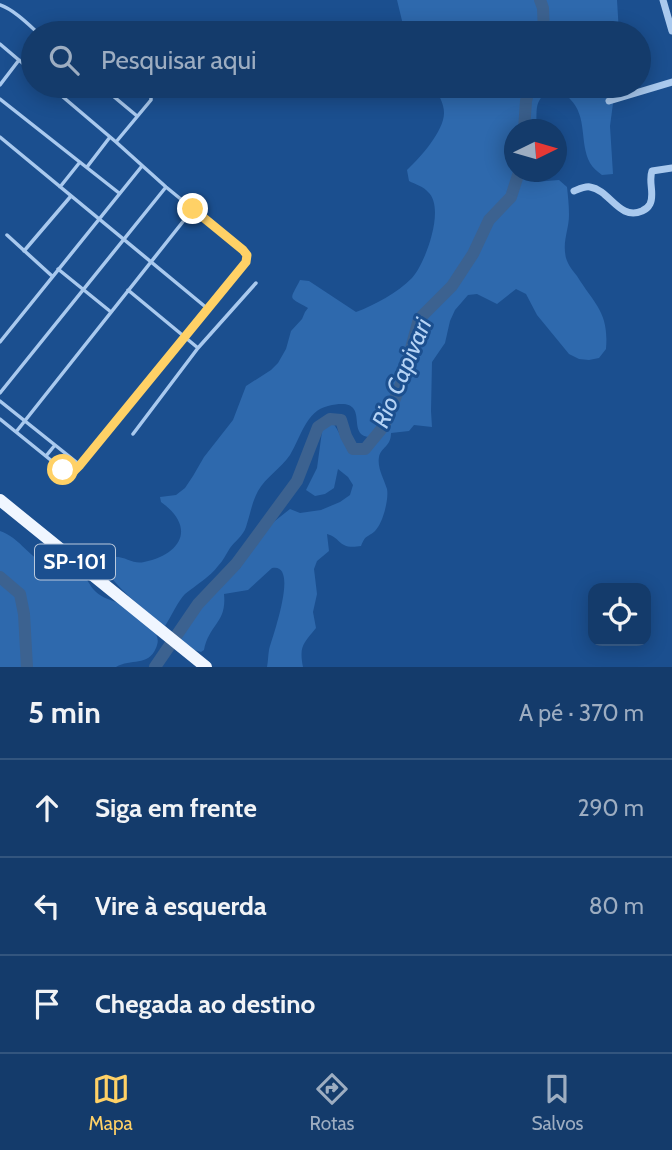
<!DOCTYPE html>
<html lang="pt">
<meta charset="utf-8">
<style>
:root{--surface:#143b6b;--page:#1d4271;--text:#f1f3f6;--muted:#9dadc1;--line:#33557e;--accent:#ffd166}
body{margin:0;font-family:Cabin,sans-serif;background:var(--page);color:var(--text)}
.controls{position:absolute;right:21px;bottom:21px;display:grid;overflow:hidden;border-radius:14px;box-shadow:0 4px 18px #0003}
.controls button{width:63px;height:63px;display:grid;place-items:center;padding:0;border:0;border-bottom:2px solid var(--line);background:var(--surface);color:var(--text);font:35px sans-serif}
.compass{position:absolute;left:504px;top:119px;width:63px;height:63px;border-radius:50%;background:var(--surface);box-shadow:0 4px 18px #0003;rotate:85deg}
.stop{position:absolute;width:21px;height:21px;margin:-16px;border:5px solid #ffd166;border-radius:50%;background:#fff}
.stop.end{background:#ffd166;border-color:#fff;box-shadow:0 2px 7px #0008}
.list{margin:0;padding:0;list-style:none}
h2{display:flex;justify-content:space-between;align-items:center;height:91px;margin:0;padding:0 28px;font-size:30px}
h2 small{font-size:23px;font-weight:400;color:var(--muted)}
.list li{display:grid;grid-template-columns:46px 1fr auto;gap:21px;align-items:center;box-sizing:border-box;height:98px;padding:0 28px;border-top:2px solid var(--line)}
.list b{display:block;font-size:26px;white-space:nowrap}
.list em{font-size:23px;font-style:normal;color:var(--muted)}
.icon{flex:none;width:38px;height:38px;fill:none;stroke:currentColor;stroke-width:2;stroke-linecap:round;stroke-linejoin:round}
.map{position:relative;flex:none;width:672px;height:667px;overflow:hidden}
.search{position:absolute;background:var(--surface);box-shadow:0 4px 18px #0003;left:21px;right:21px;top:21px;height:77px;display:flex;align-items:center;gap:18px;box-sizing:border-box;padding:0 24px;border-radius:38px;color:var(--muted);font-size:26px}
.sheet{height:385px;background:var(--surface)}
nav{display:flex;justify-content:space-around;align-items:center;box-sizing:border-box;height:98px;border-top:2px solid var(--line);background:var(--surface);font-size:19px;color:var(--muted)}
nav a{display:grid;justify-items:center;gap:4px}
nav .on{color:var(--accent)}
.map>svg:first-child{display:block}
.green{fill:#2e69ad}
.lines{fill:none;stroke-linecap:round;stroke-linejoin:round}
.river{stroke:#3c6290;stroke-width:12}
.service{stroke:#a9c9ee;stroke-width:3.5}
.minor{stroke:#a9c9ee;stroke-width:7}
.primary{stroke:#f0f6ff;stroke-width:12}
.route{stroke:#ffd166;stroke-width:9}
.labels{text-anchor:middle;stroke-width:6;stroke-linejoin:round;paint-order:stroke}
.shield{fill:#1b4f8f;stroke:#bbcadd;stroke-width:2}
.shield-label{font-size:21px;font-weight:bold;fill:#fff}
.water-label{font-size:24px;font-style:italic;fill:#b5d3f5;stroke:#1b4f8f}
</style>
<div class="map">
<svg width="672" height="667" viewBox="0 0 672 667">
<rect width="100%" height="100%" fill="#1b4f8f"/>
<path class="green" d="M397 0H617L619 33H405Z
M434 86H613L614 96 610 126 613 174 602 175C597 171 593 168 590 163 579 142 588 117 570 99 564 92 560 90 551 89 532 102 538 110 536 129L514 130V172H531L534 182 559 180 567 187C568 196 569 206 569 215 569 230 562 241 566 258 568 265 573 271 577 276 595 305 609 312 606 349L599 358 589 360 579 359 569 354 537 315 526 294 516 289 497 304 477 294 468 295 455 310 450 321 445 343 432 362 431 411 432 427 414 425 409 431 391 433C391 447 381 447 379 457 377 468 384 479 387 489 389 499 383 523 375 531 367 538 366 534 361 546 338 550 342 538 327 534L329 551 317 561 314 569 317 594 313 612 316 628C303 644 299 646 303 667H267C268 662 268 656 269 650 272 638 300 562 272 568L248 590 224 594C227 623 209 624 204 650L201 652 194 650 175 635 190 619 207 593 223 578 240 568 257 541 271 524 290 509 300 513 321 510 340 502 350 495 353 485 348 477 338 469 334 488 325 494 315 496 306 490 317 468 323 424 332 422C340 431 342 443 350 452L359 450 370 439 369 437C344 435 374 395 328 406 306 411 301 437 290 455 281 468 266 477 258 491 252 502 250 515 246 527 243 536 235 541 230 548 226 554 223 561 218 566 210 577 196 585 185 594 178 601 171 617 165 626 150 614 109 583 105 566L112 557C124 555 133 565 144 562 182 554 196 527 161 502L160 497 176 495 185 488 193 476 204 457 233 420 246 386 271 370 278 363 286 349 291 331 302 319 305 312 308 308C288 296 289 302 300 280L309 281 356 312C375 305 397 293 412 278 425 264 446 208 428 192 424 187 415 184 409 181L407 170C420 158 444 131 444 113 444 103 438 94 434 86Z
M0 531C18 537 27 554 43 563 55 570 68 564 79 571 87 576 89 586 96 592 102 598 112 600 120 604 132 612 143 622 154 631 158 637 159 641 156 648 148 667 131 658 116 667H0Z"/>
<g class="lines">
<path class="river" d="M540 0 543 8 544 33
M524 130 526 101 530 86
M0 577 20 594 24 614 27 667
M155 667 198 604 236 564 297 481 318 427 330 419 341 420 346 436 353 449H365L384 426 402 381 419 319 452 286 473 254 489 220 511 197 519 172"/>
<path class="service" d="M0 5C14 10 27 23 38 33
M0 44 33 72
M0 85 19 60
M101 86 137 116
M0 99 119 193
M0 137 208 309
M116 142 151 100V94L143 86
M87 167 110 137
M60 187 80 162
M7 235 52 276
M24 251 71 196
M58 269 111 312
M128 290 198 348
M0 342 142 166
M0 393 166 187
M0 401 80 465
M0 419 63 470 69 473 74 471 246 262 247 255 243 250 166 187 116 142 50 86
M16 432 193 209
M133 434 198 348 256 283
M46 456 55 445"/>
<path class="minor" d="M663 0 672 31
M609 101 672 82
M574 191C579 189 585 186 590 187 610 190 619 221 642 211 646 209 648 208 650 204 655 194 648 182 652 171L672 168"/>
<path class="primary" d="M0 500 206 667"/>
</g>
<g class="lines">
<path class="route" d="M63 470 69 473 74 471 80 465 246 262 247 255 243 250 193 209"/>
</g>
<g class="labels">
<rect class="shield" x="35" y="544.5" width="80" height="35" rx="5"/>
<g class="shield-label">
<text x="75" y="569">SP-101</text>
</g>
<g class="water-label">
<text transform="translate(402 373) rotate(-67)" y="8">Rio Capivari</text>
</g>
</g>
</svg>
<div class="controls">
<button><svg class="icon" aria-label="locate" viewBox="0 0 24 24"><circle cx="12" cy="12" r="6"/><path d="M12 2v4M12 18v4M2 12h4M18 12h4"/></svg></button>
</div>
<svg class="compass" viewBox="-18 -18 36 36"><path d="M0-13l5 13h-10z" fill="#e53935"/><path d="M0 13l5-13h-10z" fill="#9dadc1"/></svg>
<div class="stop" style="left:63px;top:470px"></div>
<div class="stop end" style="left:193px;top:209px"></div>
<div class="search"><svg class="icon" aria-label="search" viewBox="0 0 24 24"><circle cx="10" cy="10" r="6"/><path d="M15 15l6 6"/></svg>Pesquisar aqui</div>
</div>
<section class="sheet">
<h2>5 min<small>A pé · 370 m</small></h2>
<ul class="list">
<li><svg class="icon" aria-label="ahead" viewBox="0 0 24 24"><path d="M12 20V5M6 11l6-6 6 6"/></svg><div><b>Siga em frente</b></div><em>290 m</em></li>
<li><svg class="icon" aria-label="left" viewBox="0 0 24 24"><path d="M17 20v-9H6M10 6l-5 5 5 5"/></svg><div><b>Vire à esquerda</b></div><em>80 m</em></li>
<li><svg class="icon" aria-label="arrive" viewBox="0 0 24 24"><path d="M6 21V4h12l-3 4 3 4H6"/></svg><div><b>Chegada ao destino</b></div></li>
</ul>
</section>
<nav>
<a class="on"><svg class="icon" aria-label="map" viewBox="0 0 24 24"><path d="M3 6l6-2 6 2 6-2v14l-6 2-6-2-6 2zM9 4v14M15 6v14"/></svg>Mapa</a>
<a><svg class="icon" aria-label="directions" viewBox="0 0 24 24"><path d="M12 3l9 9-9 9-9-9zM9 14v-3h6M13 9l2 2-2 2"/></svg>Rotas</a>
<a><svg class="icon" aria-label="saved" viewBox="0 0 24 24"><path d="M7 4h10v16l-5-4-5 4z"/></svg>Salvos</a>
</nav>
